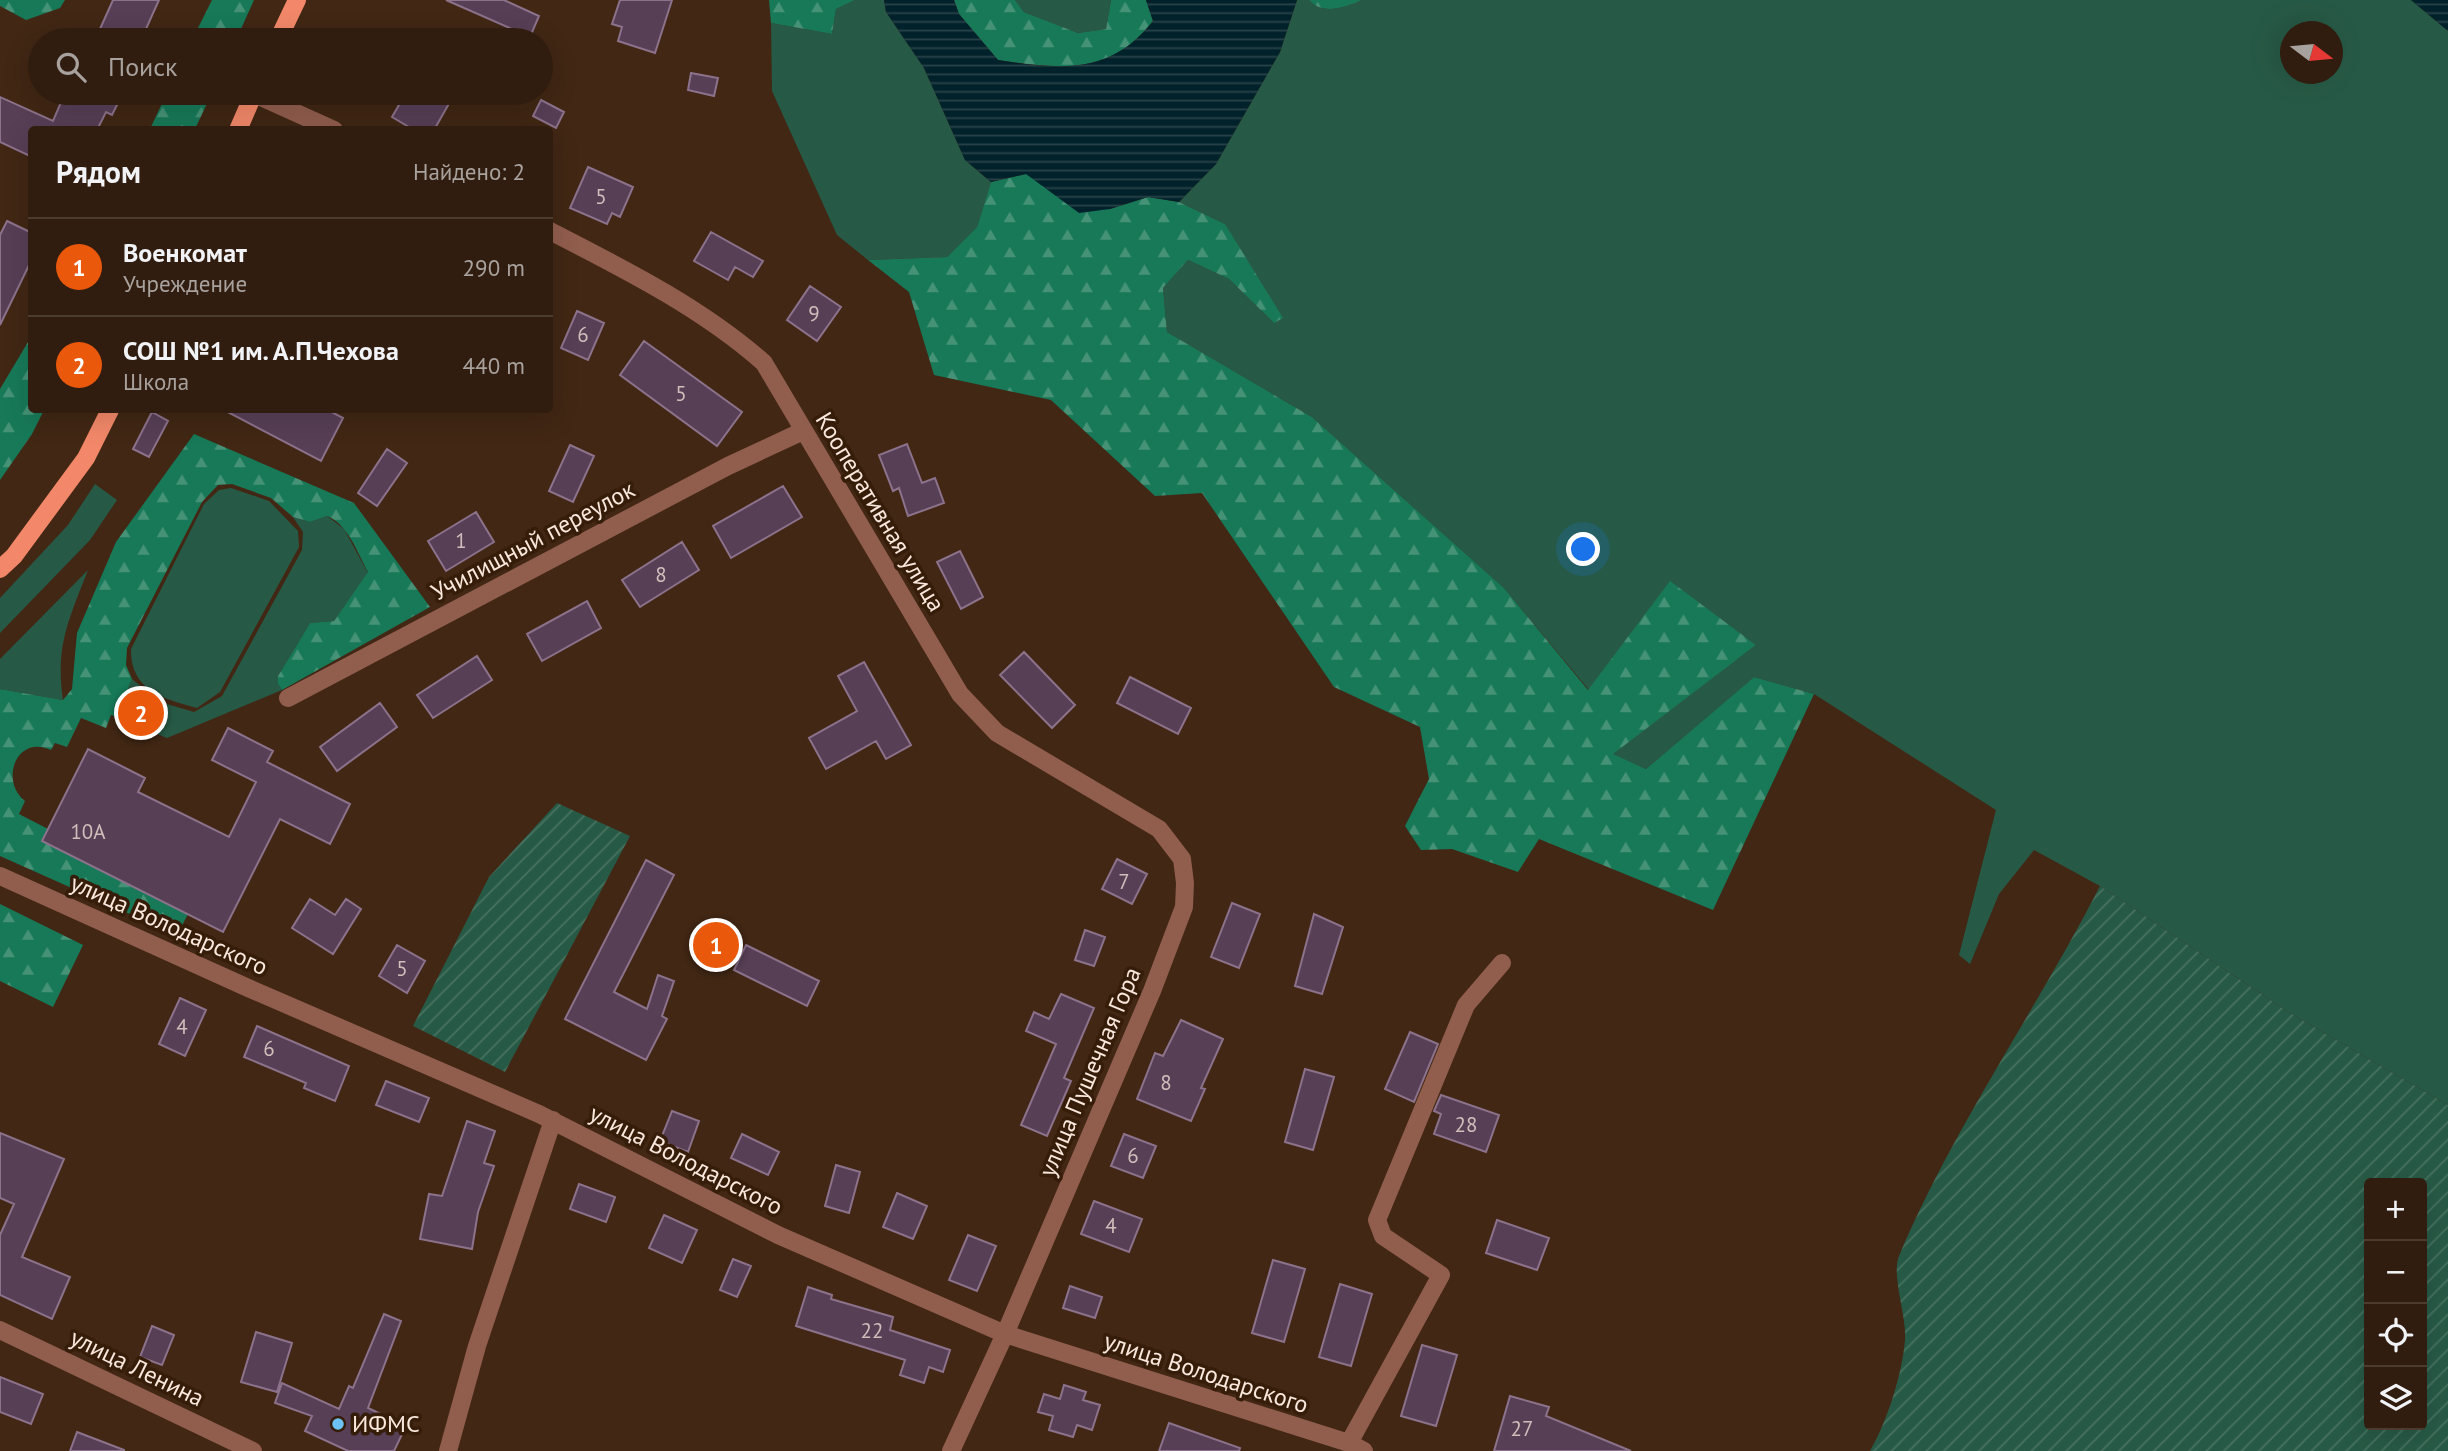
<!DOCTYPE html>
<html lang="ru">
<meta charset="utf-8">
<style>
:root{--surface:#311d0f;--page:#392618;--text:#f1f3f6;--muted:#a8a29e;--line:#4c3b2f;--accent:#ea580c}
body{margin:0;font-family:"PT Sans",sans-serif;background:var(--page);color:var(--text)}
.controls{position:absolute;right:21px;bottom:21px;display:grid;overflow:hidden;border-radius:7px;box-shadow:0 7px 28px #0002}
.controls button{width:63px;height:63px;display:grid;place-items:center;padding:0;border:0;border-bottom:2px solid var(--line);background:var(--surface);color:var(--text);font:35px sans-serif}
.compass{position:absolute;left:2280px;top:21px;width:63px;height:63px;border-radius:50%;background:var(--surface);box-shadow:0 7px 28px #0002;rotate:106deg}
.you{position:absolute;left:1584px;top:550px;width:24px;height:24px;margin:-18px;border:5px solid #fff;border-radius:50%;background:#1a73e8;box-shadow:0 0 0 10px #1a73e833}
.badge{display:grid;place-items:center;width:46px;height:46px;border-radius:50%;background:var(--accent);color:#fff;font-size:23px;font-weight:700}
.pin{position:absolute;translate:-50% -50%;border:4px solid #fff;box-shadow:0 2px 7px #0006}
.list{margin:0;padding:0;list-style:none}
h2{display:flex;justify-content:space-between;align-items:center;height:91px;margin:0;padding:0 28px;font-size:30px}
h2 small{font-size:23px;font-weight:400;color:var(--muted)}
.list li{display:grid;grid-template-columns:46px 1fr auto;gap:21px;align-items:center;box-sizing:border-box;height:98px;padding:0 28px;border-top:2px solid var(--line)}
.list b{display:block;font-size:26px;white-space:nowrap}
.list p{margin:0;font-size:23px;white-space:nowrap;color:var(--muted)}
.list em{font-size:23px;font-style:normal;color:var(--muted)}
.icon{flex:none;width:38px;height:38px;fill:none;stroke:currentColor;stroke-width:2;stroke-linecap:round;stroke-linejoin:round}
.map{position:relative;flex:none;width:2448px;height:1451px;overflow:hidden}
.search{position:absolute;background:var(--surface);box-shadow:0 7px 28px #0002;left:28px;top:28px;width:525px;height:77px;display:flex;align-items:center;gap:18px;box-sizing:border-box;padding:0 24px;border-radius:38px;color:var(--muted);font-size:26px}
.panel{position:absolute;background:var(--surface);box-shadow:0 7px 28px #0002;left:28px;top:126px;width:525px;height:287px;border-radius:7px}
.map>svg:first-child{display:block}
.grass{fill:#275a46;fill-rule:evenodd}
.forest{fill:url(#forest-firs)}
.garden{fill:url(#garden-furrows);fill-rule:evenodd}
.water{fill:url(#water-rules)}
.building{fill:#573f56;stroke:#8c728b;stroke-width:2}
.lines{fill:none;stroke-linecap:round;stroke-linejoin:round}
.minor{stroke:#915d4d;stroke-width:18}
.tertiary{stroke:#915d4d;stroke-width:18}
.primary{stroke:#f28869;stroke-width:18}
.poi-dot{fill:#6cc3f2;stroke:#361d0a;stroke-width:2.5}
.labels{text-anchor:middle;stroke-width:7;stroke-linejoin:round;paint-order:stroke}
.number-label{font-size:21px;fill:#d1bebb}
.street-label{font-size:24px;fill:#fae8dd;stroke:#361d0a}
.poi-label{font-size:24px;fill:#fae8dd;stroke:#361d0a;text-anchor:start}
</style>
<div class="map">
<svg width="2448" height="1451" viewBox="0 0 2448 1451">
<defs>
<pattern id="forest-firs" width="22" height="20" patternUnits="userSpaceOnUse" patternTransform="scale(1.75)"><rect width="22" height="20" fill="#177958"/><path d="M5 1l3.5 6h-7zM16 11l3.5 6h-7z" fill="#459277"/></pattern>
<pattern id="garden-furrows" width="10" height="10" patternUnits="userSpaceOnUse" patternTransform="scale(1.75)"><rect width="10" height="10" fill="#275a46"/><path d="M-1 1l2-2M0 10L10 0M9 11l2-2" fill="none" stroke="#477260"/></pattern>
<pattern id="water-rules" width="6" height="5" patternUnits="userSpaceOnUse" patternTransform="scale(1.75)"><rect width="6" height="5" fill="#02222b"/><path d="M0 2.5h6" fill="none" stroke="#284249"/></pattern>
</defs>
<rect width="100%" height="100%" fill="#412714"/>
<path class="grass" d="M855 0H884L886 12 924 68 965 160 991 182 977 227 947 257 868 260 837 235 772 91 771 23 832 34 836 9Z
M1015 0H1111L1106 29 1078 33 1024 12Z
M1297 0H1309C1323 16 1346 7 1362 0H2411L2448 31V1105L2290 1013 2100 886 2034 850 1999 894 1970 964 1959 955 1996 810 1814 694 1754 677 1646 769 1612 754 1756 645 1670 582 1589 690 1504 588 1312 417 1167 332 1163 288 1188 260 1229 279 1274 323 1225 224 1179 202 1216 164 1280 52ZM2290 32H2332V74H2290Z
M95 484 117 500 90 540 0 633V598L68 525Z
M231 488 269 501 298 531 299 547 220 692 197 708C163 699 130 690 131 649L204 504 219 490Z
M327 516 344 529 368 573 334 621 310 623 278 676V684L282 690 167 738 116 717 132 679 160 702 194 712 222 696 302 550 303 532 293 517 310 522Z
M88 570C69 619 55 646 63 700L0 689V659Z"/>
<path class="forest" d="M0 0H65L60 8 26 20 0 6Z
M212 0H254L236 40H192Z
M769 0H855L836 9 832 34 771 23Z
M954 0H1015L1024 12 1078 33 1106 29 1111 0H1146L1153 21C1110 76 1061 69 998 60L959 14Z
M1309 0H1362C1346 7 1323 16 1309 0Z
M167 93H212L195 129H150Z
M1026 174 1110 209 1148 197 1179 202 1225 224 1283 318 1274 323 1229 279 1188 260 1163 288 1167 332 1312 417 1504 588 1588 690 1670 581 1756 645 1613 754 1646 769 1754 677 1814 694 1713 910 1539 839 1518 872 1452 849 1421 850 1405 826 1429 779 1420 727 1334 687 1202 493 1155 496 1051 400 934 375 909 292 868 260 947 257 977 227 991 182Z
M31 337 32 410H44L32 434 0 480V389Z
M194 434 354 503 430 607 282 690 278 684V676L310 623 334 621 368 572C358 554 348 524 327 516L310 522 293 517 271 498 232 484 218 485 202 502 127 648 126 665 132 679 116 717 111 715 106 728 81 718 67 747 55 743 51 750C15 734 0 782 25 801L19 814 48 829 42 841 188 914 177 935 0 856V689L63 700 72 689 77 633 116 542Z
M0 904 83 945 53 1007 0 981Z"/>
<path class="garden" d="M557 803 630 836 505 1072 413 1026 489 877Z
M2100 886 2290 1013 2448 1105V1451H1870C1887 1422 1902 1375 1905 1340 1907 1317 1891 1275 1899 1256 1954 1126 2036 1011 2100 886ZM2369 1183H2422V1425H2369Z"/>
<path class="water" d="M884 0H954L959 14 998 60C1060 70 1111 75 1153 21L1146 0H1297L1280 52 1216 164 1179 202 1148 197 1110 209 1079 213 1026 174 991 182 965 160 924 68 886 12Z
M2411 0H2448V31Z"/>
<path class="building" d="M113 0H159L141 40H95Z
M446 0H504L539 16 530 37Z
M620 0H672L655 53 618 41 622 27 612 24Z
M691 73 718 78 714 96 688 90Z
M65 93H123L112 115 106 112 97 130H32V157L0 142V97L53 121Z
M406 93H455L434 130H414L392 117Z
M541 100 564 112 556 128 533 116Z
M588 167 633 187 620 217 612 213 607 224 570 208Z
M7 221 32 233V259L0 325V235Z
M711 232 763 261 753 277 735 267 728 280 694 261Z
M810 286 841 307 817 341 787 320Z
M577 311 604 323 588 360 561 348Z
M644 341 742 412 717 446 620 375Z
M224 410H328L343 418 321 461Z
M152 412 168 421 149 457 133 449Z
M907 444 922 483 935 478 944 503 908 516 899 488 893 491 879 455Z
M570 445 594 456 573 502 549 491Z
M387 449 407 463 377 506 358 493Z
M783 486 802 517 731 558 713 526Z
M476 512 494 542 446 571 428 541Z
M682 542 699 570 640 607 622 580Z
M960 551 983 597 961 609 937 562Z
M587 601 601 628 542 661 527 634Z
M1024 652 1075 705 1052 728 1000 675Z
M477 656 492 680 433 718 417 695Z
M864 662 911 745 886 759 876 741 826 769 809 738 857 711 838 676Z
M1130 677 1191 708 1178 734 1117 703Z
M380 703 397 727 337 771 320 747Z
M228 728 273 751 267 762 350 804 330 844 280 819 223 932 42 841 88 749 145 778 138 792 229 837 256 782 212 760Z
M1117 859 1147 874 1132 904 1102 889Z
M646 860 674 875 614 992 647 1009 658 975 674 981 662 1016 667 1019 646 1060 565 1019Z
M310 899 335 915 346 899 361 909 333 954 292 928Z
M1232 903 1260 914 1239 968 1211 957Z
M1314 914 1343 927 1322 994 1295 986Z
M1085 930 1105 937 1094 966 1075 960Z
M397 945 425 961 407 993 379 976Z
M746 945 819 981 807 1006 734 970Z
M1061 994 1094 1008 1064 1078 1071 1081 1047 1136 1021 1125 1056 1044 1026 1031 1034 1012 1049 1019Z
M180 998 206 1010 185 1056 159 1044Z
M1181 1020 1223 1039 1201 1088 1205 1089 1191 1121 1137 1099 1155 1053 1163 1056Z
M257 1026 349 1066 335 1101 304 1088 306 1083 244 1057Z
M1410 1032 1438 1044 1414 1102 1385 1089Z
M1305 1069 1334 1077 1313 1150 1285 1142Z
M386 1081 429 1098 419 1122 376 1105Z
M1441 1095 1499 1115 1486 1152 1434 1134 1441 1114 1434 1111Z
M672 1111 699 1121 688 1152 660 1141Z
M467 1121 495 1131 484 1163 494 1166 478 1212 472 1249 420 1239 429 1194 442 1196Z
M0 1133 64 1159 22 1257 70 1277 52 1319 0 1295V1235L14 1204 0 1198Z
M742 1134 779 1152 768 1175 731 1158Z
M1124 1134 1156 1146 1143 1178 1111 1166Z
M836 1165 860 1172 849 1213 825 1206Z
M579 1184 615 1197 606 1222 570 1209Z
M897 1193 927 1206 913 1239 883 1227Z
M1094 1201 1142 1219 1129 1252 1081 1234Z
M664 1215 697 1230 682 1263 649 1248Z
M1497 1220 1549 1238 1537 1270 1486 1253Z
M968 1235 996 1246 977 1291 949 1280Z
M733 1259 751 1266 737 1297 720 1290Z
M1273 1260 1305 1269 1284 1342 1252 1333Z
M1340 1284 1372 1294 1351 1366 1319 1357Z
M1070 1286 1102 1297 1095 1318 1063 1308Z
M808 1287 832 1295 831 1299 893 1317 890 1330 950 1350 943 1372 929 1367 924 1383 900 1375 905 1360 796 1326Z
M384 1314 401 1321 368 1408 406 1426 394 1451H348L305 1431 312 1416 275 1403 282 1383 339 1409 349 1386 353 1388Z
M152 1326 174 1335 162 1365 140 1357Z
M256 1332 292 1343 277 1392 241 1382Z
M1422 1345 1457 1355 1436 1426 1401 1416Z
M0 1377 43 1394 31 1424 0 1412Z
M1064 1385 1086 1392 1083 1400 1100 1405 1092 1430 1077 1425 1073 1437 1049 1430 1053 1416 1038 1412 1044 1394 1060 1399Z
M1510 1396 1549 1407 1546 1416 1631 1451H1494Z
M1169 1423 1240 1448 1239 1451H1159Z
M77 1432 124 1450V1451H70Z"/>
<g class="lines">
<path class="minor" d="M254 94 334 130
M550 231C624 269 702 308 764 363L960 694 997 733 1159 829 1182 859 1185 883 1184 907 1152 991 1005 1334 951 1451
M288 698 728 466 803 431
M0 876 246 987 539 1114 778 1235 1005 1334 1349 1443 1364 1451
M1349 1443 1441 1275 1383 1236 1377 1220 1466 1005 1502 963
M448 1451 477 1346 553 1120"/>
<path class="tertiary" d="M0 1330 253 1451"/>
<path class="primary" d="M278 40 297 0
M238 130 254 93
M0 569 14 556 86 458 110 410"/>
</g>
<circle class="poi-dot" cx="338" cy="1424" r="7"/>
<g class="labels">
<g class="number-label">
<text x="601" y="204">5</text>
<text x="814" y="321">9</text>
<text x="583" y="342">6</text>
<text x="681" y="401">5</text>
<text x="461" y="548">1</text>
<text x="661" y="582">8</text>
<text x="88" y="839">10А</text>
<text x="1124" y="889">7</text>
<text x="402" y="976">5</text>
<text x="182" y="1034">4</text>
<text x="269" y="1056">6</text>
<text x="1166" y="1090">8</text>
<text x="1466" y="1132">28</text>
<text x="1133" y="1163">6</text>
<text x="1111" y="1233">4</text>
<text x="872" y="1338">22</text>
<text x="1522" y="1436">27</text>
</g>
<g class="street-label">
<text transform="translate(880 512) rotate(59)" y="8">Кооперативная улица</text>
<text transform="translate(533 541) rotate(-28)" y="8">Училищный переулок</text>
<text transform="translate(169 925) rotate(24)" y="8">улица Володарского</text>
<text transform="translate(1090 1072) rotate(-67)" y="8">улица Пушечная Гора</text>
<text transform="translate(686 1160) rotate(27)" y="8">улица Володарского</text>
<text transform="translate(137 1368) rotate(26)" y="8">улица Ленина</text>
<text transform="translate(1206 1373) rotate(18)" y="8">улица Володарского</text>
</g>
<g class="poi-label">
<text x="352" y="1432">ИФМС</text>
</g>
</g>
</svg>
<div class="controls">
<button>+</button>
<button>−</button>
<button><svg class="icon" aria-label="locate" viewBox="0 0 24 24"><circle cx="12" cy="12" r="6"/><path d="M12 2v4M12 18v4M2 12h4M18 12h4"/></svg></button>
<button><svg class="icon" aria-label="layers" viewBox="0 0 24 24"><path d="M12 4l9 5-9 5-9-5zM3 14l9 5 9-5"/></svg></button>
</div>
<svg class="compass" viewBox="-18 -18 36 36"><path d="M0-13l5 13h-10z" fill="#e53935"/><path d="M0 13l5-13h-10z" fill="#a8a29e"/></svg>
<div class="you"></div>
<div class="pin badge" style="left:716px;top:945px">1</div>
<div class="pin badge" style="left:141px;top:713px">2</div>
<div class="search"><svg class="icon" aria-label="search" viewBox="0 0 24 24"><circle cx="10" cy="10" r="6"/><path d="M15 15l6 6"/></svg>Поиск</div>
<section class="panel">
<h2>Рядом<small>Найдено: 2</small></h2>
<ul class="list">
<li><span class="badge">1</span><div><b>Военкомат</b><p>Учреждение</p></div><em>290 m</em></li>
<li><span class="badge">2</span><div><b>СОШ №1 им. А.П.Чехова</b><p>Школа</p></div><em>440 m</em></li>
</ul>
</section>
</div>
